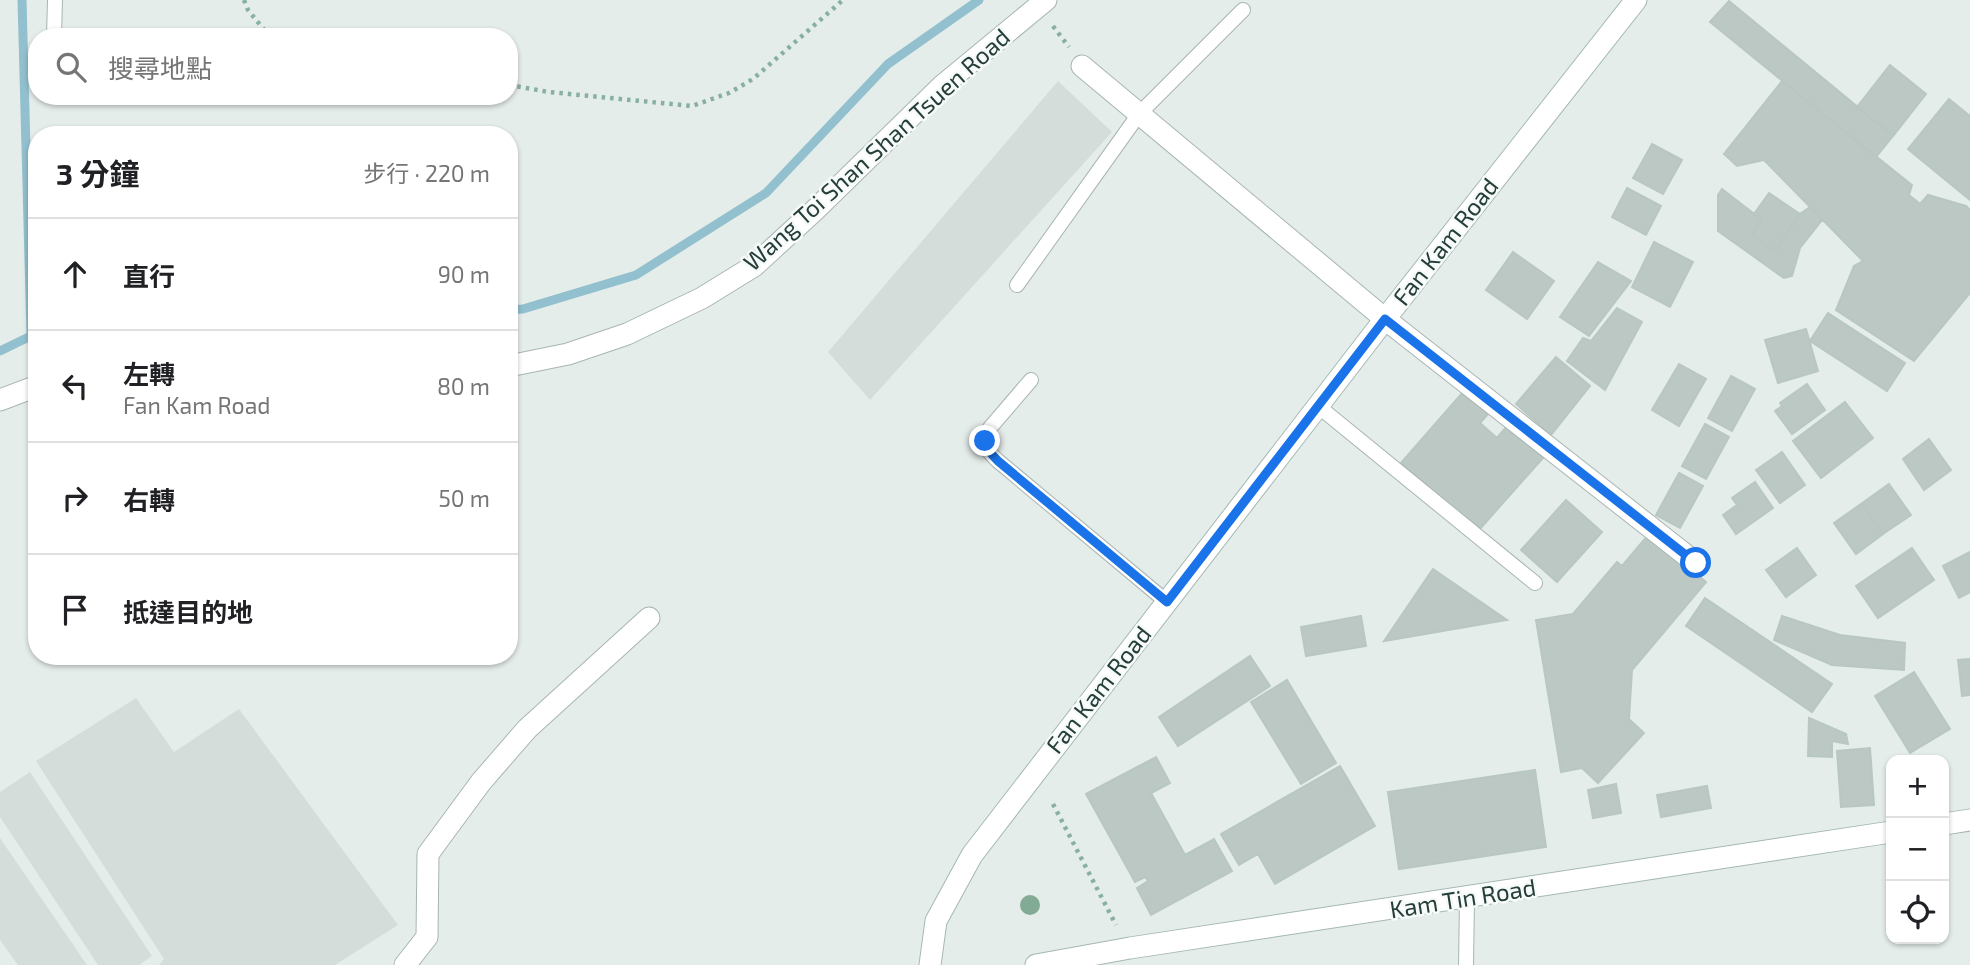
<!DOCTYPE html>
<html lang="zh-TW">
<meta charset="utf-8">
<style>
:root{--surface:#fff;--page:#f6f6f6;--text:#202124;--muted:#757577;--line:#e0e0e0}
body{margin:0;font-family:"Exo 2","Noto Sans TC",sans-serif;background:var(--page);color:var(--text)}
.controls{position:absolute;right:21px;bottom:21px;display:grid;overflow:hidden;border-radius:14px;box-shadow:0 2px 5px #0004}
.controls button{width:63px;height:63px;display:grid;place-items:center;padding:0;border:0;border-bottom:2px solid var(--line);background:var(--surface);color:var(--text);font:35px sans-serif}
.stop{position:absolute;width:21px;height:21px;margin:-16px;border:5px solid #1a73e8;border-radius:50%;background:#fff}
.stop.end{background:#1a73e8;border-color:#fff;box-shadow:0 2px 7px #0008}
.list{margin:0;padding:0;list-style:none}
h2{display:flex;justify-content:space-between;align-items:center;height:91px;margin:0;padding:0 28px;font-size:30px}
h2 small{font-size:23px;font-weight:400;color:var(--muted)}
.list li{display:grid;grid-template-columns:46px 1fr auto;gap:21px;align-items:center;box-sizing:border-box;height:112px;padding:0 28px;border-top:2px solid var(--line)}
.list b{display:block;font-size:26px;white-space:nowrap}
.list p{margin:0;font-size:23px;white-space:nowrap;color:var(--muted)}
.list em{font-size:23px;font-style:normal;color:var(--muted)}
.icon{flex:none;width:38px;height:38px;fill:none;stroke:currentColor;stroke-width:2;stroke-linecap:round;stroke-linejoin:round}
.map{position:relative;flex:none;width:1970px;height:965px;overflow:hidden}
.search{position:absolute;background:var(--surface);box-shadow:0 2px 5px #0004;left:28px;top:28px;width:490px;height:77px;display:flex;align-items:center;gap:18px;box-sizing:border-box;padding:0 24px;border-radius:28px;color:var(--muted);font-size:26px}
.panel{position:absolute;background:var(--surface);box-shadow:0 2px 5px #0004;left:28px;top:126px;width:490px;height:539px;border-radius:28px}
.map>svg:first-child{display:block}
.built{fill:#d4ddda}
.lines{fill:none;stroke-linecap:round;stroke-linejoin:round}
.stream{stroke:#92c0ce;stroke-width:9}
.building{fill:#bbc8c4;stroke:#b8c7c2;stroke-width:2}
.service-casing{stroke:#a8b5b2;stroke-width:16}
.minor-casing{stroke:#a8b5b2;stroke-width:23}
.secondary-casing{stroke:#a4b8b3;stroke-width:23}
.path{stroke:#88afa5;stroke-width:4.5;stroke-dasharray:3.5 5;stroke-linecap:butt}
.service{stroke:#fff;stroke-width:14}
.minor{stroke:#fff;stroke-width:21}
.secondary{stroke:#fff;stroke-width:21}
.tree{fill:#83aa95}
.route{stroke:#1a73e8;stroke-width:9}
.labels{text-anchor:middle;stroke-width:5;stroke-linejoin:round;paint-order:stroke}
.street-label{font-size:24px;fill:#253e3a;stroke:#f6faf8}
</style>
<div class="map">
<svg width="1970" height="965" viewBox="0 0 1970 965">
<rect width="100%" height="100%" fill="#e5edea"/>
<path class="built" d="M1058 81 1112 132 870 400 828 352Z
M136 698 174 752 239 709 398 925 335 965H159L164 959 36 761Z
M30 772 152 956 139 965H98L0 817V792Z
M0 838 87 965H18L0 940Z"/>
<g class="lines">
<path class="stream" d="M22 0 31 334
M509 310 523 309 636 275 766 193 888 64 979 0
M0 351 35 334"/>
</g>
<path class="building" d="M1729 1 1893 136 1876 157 1710 22Z
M1890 65 1926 94 1893 136 1857 107Z
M1782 81 1912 185 1909 195 1920 204 1928 195 1966 206 1970 210V293L1914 361 1836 310 1854 266 1863 261 1764 160 1737 166 1724 154Z
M1949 99 1970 116V200L1908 149Z
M1652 144 1682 160 1663 194 1633 178Z
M1627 188 1661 206 1646 235 1612 217Z
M1722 189 1762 220 1752 235 1775 251 1800 214 1810 207 1822 220 1800 248 1792 276 1784 278 1718 231V195Z
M1769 193 1800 214 1775 251 1752 235 1762 220 1754 214Z
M1654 242 1693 262 1670 307 1632 287Z
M1513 252 1554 281 1527 319 1486 290Z
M1598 262 1631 281 1589 336 1560 317Z
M1617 308 1642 322 1605 390 1567 361 1583 338 1591 341Z
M1828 313 1905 363 1887 391 1810 341Z
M1806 329 1818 371 1778 383 1765 340Z
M1556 357 1590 386 1551 435 1516 404Z
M1679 364 1706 379 1679 426 1652 410Z
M1731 376 1755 389 1732 431 1708 418Z
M1807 384 1825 410 1792 434 1775 411 1782 406 1780 403Z
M1464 391 1489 413 1480 423 1497 438 1507 426 1543 458 1478 531 1401 463Z
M1845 402 1873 438 1821 478 1793 441Z
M1705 424 1729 437 1706 479 1682 466Z
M1929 439 1951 470 1924 490 1903 459Z
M1782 452 1805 485 1780 503 1756 470Z
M1679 473 1703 486 1680 528 1656 515Z
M1755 482 1773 508 1736 534 1723 515 1737 505 1732 498Z
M1889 484 1911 515 1883 534 1861 504Z
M1566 500 1602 532 1557 582 1521 550Z
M1861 504 1883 534 1856 554 1834 523Z
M1649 534 1706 582 1632 670 1629 719 1644 733 1598 783 1582 768 1561 772 1536 620 1573 614 1617 562 1622 566Z
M1797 548 1816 575 1786 597 1766 570Z
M1912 548 1934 580 1878 618 1856 586Z
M1970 552V592L1959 598 1943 566Z
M1433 569 1507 620 1384 641Z
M1705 598 1832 684 1812 712 1686 626Z
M1361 616 1366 646 1306 656 1301 627Z
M1782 616 1840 635 1905 643 1904 670 1832 665 1774 640Z
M1250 656 1270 686 1178 746 1159 717Z
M1970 659V695L1962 696 1958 660Z
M1914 672 1950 729 1910 753 1875 696Z
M1287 680 1336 763 1301 784 1251 702Z
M1809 718 1846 734 1848 744 1832 741V757L1808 756Z
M1870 748 1874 805 1841 807 1837 751Z
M1156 757 1170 783 1151 793 1185 855 1214 839 1232 871 1151 915 1137 888 1148 881 1145 877 1135 882 1086 794Z
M1340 766 1375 826 1275 884 1258 854 1239 865 1221 834Z
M1535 770 1546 847 1399 869 1388 792Z
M1616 784 1621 813 1593 818 1588 790Z
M1707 786 1711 808 1661 817 1657 795Z"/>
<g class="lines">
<g class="service-casing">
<path id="service" d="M54 37 55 0
M1017 285 1139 114 1243 10
M1031 380 989 429C981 443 987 451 998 461L1167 602
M1318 406 1535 583
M1466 965 1467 899"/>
</g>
<g class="minor-casing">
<path id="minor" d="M1082 66 1385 319 1696 563
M509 366 568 354 627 334 702 298 754 266 815 210 943 85 1046 0
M0 400 37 386
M405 965 427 937 428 854 481 782 527 729 649 618"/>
</g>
<g class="secondary-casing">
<path id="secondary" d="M1944 824 1970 820
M930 965 936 921 972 855 1385 319 1636 0
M1036 965 1130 948 1891 832"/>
</g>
<path class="path" d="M244 0 248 10 270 37
M1053 26 1069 47
M338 37H344
M509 85 549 92 692 106 729 93 753 79 843 0
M1053 804 1116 925"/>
<use href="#service" class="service"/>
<use href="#minor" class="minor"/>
<use href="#secondary" class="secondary"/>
</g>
<circle class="tree" cx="1030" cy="905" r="10"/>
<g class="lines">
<path class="route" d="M985 441V447L998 461 1167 602 1385 319 1696 563"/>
</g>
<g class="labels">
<g class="street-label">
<text transform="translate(877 150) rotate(-42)" y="8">Wang Toi Shan Shan Tsuen Road</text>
<text transform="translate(1446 242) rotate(-52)" y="8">Fan Kam Road</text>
<text transform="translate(1099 690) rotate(-52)" y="8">Fan Kam Road</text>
<text transform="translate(1463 899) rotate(-9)" y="8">Kam Tin Road</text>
</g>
</g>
</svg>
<div class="controls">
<button>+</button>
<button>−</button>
<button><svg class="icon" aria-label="locate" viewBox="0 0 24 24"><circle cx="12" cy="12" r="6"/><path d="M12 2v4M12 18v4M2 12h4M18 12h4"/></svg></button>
</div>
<div class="stop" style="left:1696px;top:563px"></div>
<div class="stop end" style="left:985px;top:441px"></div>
<div class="search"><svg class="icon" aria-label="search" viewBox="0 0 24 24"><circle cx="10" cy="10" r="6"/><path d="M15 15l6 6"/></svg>搜尋地點</div>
<section class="panel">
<h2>3 分鐘<small>步行 · 220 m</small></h2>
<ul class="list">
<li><svg class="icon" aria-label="ahead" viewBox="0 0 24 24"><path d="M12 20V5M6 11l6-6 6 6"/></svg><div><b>直行</b></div><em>90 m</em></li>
<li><svg class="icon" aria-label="left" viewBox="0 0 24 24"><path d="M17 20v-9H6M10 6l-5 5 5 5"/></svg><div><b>左轉</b><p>Fan Kam Road</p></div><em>80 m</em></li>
<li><svg class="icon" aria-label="right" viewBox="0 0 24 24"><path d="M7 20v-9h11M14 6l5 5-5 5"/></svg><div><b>右轉</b></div><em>50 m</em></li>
<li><svg class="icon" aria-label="arrive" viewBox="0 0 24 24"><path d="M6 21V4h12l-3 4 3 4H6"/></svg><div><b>抵達目的地</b></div></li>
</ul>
</section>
</div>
